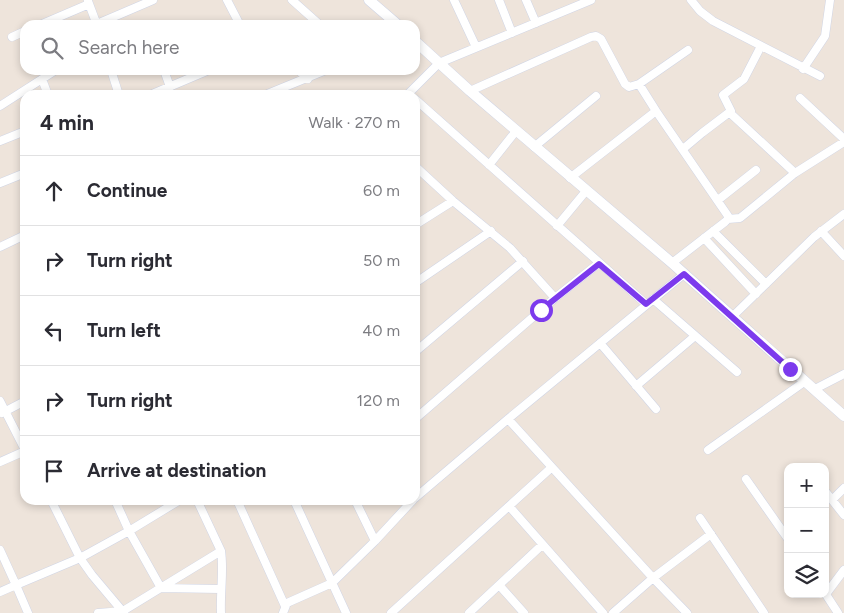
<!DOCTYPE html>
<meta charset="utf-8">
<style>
:root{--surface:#fff;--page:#f7f7f7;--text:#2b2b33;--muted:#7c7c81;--line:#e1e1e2}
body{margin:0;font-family:Figtree,sans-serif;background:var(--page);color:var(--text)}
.controls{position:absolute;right:15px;bottom:15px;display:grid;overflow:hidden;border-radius:10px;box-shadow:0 2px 8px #0003}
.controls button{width:45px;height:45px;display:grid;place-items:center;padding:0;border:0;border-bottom:1px solid var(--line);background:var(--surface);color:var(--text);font:25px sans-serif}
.stop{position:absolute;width:15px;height:15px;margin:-11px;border:4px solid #7c3aed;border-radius:50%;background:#fff}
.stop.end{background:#7c3aed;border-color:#fff;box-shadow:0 1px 5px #0008}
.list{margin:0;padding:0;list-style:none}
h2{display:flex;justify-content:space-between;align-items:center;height:65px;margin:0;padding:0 20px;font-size:21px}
h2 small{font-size:16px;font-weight:400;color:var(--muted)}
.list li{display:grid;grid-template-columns:32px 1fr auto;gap:15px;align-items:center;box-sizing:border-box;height:70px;padding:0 20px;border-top:1px solid var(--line)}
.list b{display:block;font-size:19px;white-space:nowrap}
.list em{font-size:16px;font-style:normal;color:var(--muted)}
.icon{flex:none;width:28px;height:28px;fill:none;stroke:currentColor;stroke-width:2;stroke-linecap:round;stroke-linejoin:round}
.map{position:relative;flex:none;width:844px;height:613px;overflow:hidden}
.search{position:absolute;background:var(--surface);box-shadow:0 2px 8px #0003;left:20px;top:20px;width:400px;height:55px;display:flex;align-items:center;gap:12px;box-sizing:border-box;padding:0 18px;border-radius:15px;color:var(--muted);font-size:19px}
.panel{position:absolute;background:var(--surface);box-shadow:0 2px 8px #0003;left:20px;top:90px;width:400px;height:415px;border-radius:15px}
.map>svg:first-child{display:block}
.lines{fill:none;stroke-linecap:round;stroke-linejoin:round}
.minor-casing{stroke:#d0d5e5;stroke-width:9}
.tertiary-casing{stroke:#d0d5e5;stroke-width:11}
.minor{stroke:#fff;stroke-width:8}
.tertiary{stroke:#fff;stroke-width:10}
.route{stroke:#7c3aed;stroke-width:6}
</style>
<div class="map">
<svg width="844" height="613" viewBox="0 0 844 613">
<rect width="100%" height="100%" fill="#eee4db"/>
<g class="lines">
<g class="minor-casing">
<path id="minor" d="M227 0 240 25
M292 0 320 25
M454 0 476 47
M499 0 512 33
M526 0 536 23
M691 0 700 11 713 21 820 76
M88 1 97 25
M97 24 153 0
M40 25 89 4
M12 37 25 31
M803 69 825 36 830 0
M111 70 119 95
M164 70 170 87
M298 70 308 79
M42 79 48 95
M639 84 656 111
M470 91 591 37 596 36 601 39 625 84 629 87 639 84 688 50
M150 95 209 70
M265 95 326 70
M407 95 439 63 591 0
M800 98 844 139
M415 99 646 304
M0 106 56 70
M730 113 795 173
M0 141 25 131
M534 147 596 96
M683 149 702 133 731 111 723 95 744 79 761 46
M489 165 516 131
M415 166 453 201 510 248 555 298
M570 178 656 111 728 216V219L725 222 672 263
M0 183 25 173
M718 200 756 170
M728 219 740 218 795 173 844 142
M415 225 453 201
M557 226 586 191
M713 231 766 284
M821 231 844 256
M704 238 756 294
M0 247 25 235
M415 283 491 231
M653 299 737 372
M732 317 814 237 844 214
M600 343 656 409
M415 352 523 261
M636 386 695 336
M815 389 844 374
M0 401 25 450
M2 413 25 401
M415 419 555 298 599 263
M508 419 653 578 687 613
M708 450 804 382
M0 462 25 451
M746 479 788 539
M825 491 844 515
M415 498 508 419 684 274
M51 500 80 558 92 575 124 613
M115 500 129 531 161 588 220 589
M237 500 285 606
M294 500 346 613
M355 500 375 541
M832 500 844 488
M509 506 603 613
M700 518 764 613
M0 550 16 585 80 558 129 531 180 500
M499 585 524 613
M0 592 16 585 28 613
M825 593 838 613
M826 594 844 570
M98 613 123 611 221 551 197 500
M221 613C220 593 224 570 221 551
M283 613 287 603 332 583 375 541 413 500
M391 613 551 468
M469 613 542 545
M613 613 653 578 711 534"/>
</g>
<g class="tertiary-casing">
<path id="tertiary" d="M369 0 398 25
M415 41 470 91 672 263 844 416"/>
</g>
<use href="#minor" class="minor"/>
<use href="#tertiary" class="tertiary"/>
</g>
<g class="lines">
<path class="route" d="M541 310 599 264 646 304 684 274 790 369"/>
</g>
</svg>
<div class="controls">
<button>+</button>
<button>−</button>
<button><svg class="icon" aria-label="layers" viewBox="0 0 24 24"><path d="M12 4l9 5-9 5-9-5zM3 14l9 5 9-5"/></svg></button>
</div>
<div class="stop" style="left:541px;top:310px"></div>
<div class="stop end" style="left:790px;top:369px"></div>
<div class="search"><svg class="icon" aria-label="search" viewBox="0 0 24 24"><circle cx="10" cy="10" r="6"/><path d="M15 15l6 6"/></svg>Search here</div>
<section class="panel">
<h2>4 min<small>Walk · 270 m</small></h2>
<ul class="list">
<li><svg class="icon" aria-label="ahead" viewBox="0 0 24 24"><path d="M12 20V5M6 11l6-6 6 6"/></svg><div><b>Continue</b></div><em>60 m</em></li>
<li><svg class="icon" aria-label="right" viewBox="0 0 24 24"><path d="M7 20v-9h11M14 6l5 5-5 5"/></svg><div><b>Turn right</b></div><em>50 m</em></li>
<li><svg class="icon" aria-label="left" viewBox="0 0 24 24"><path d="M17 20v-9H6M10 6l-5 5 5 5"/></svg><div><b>Turn left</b></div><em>40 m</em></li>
<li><svg class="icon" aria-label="right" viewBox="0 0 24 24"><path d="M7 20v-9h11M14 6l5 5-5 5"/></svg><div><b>Turn right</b></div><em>120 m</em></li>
<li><svg class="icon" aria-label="arrive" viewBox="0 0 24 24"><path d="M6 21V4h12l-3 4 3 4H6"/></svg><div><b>Arrive at destination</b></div></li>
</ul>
</section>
</div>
